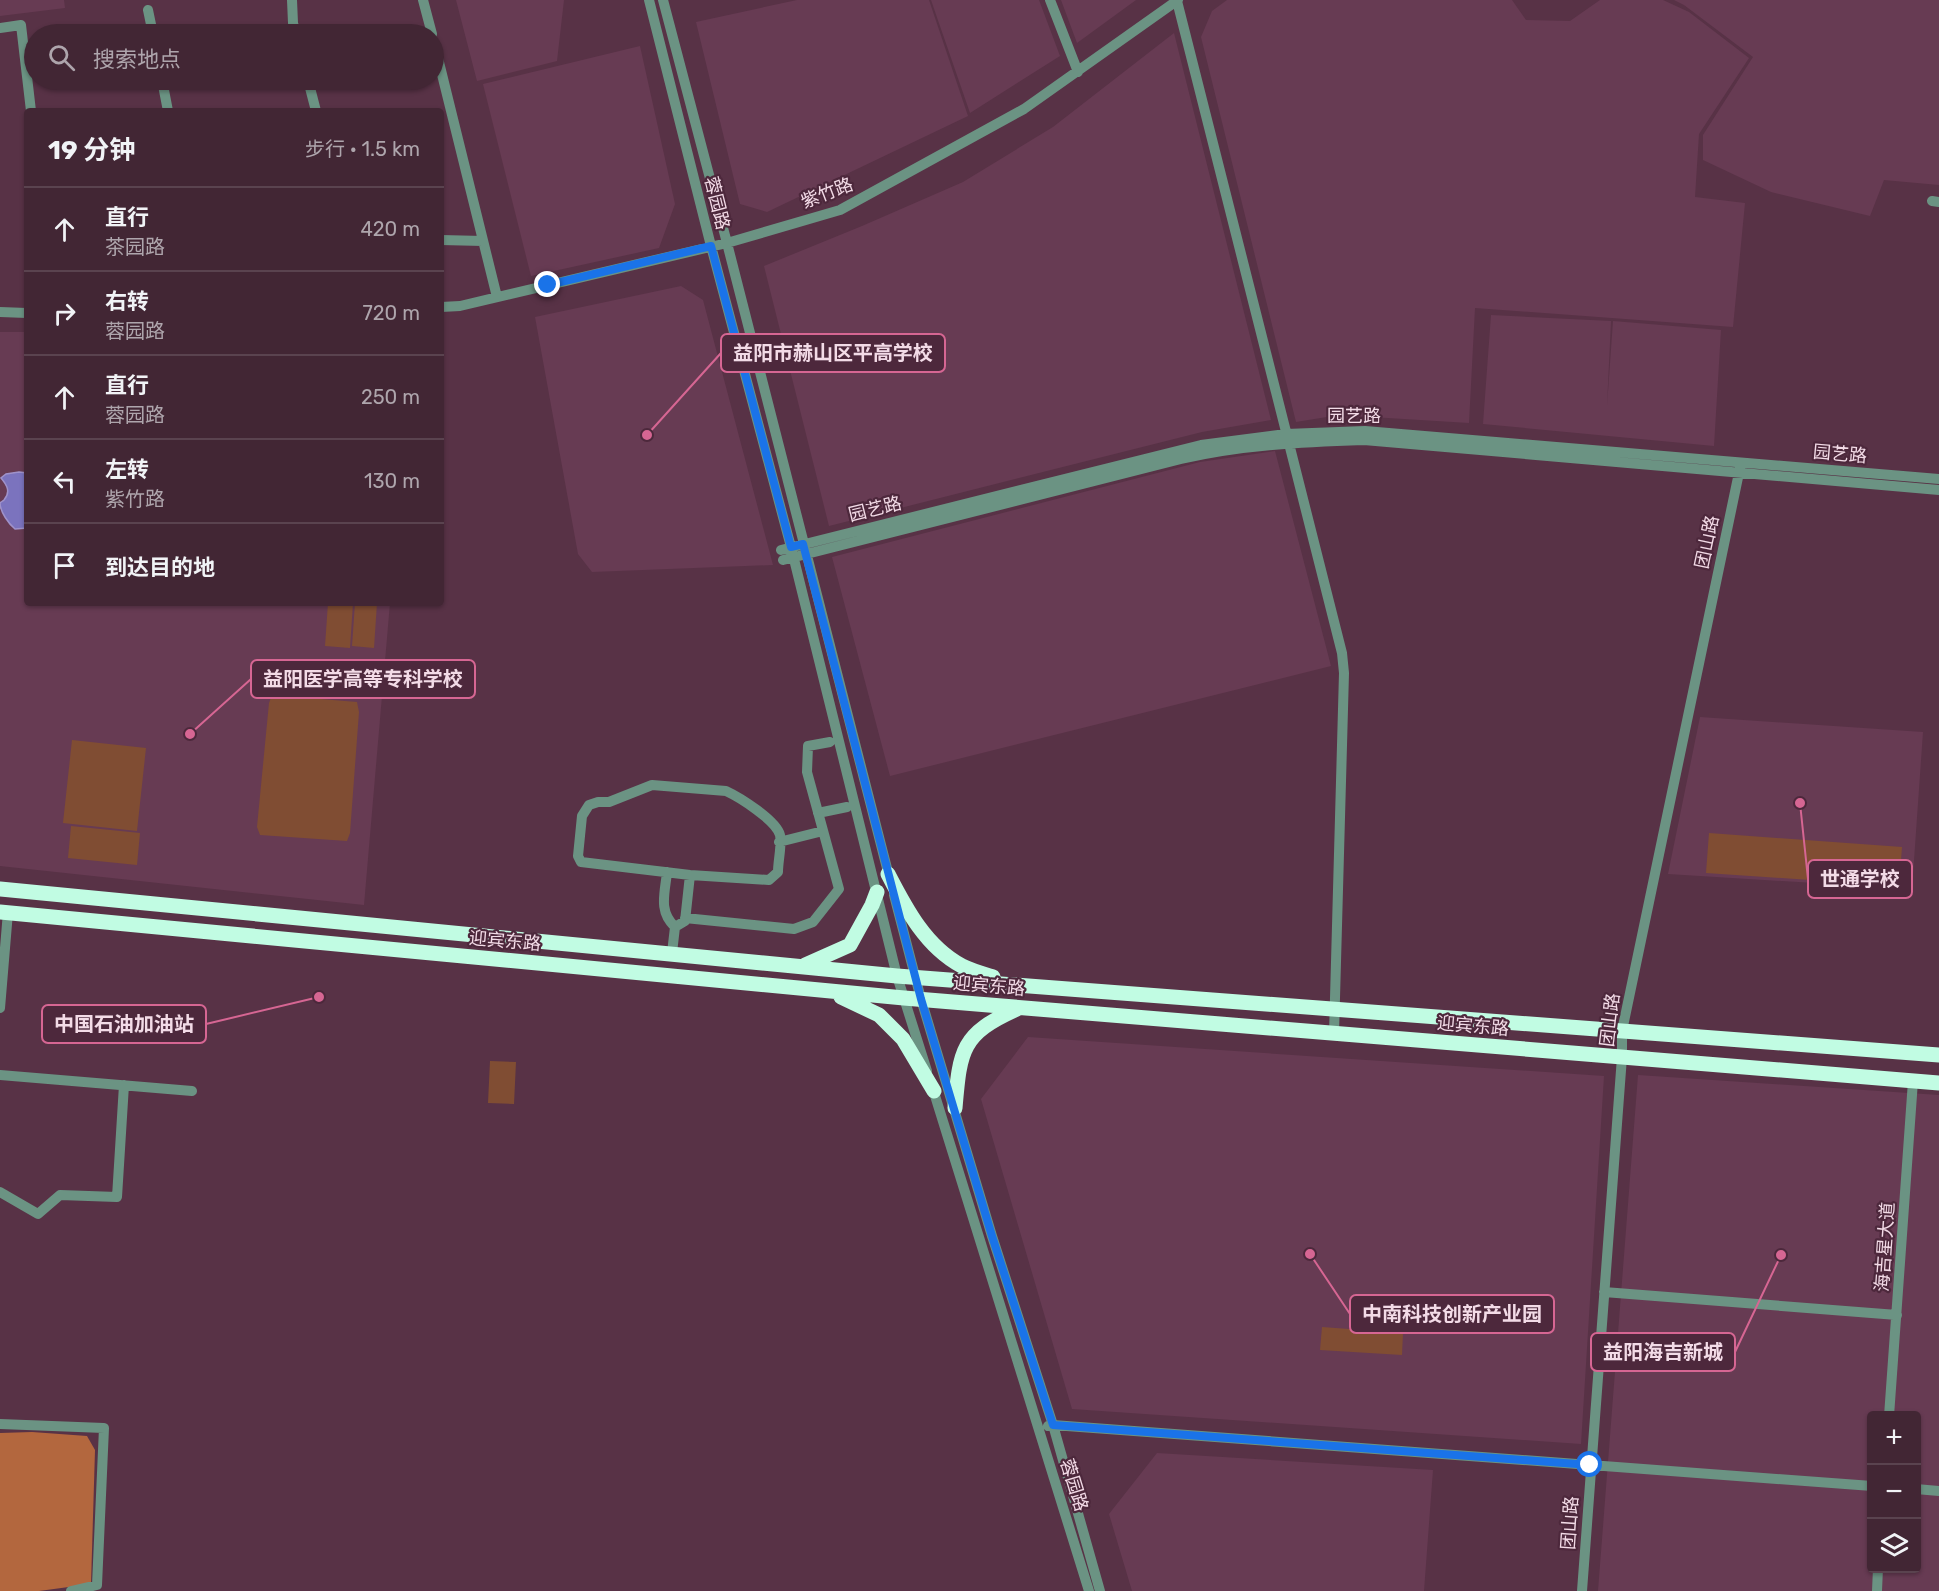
<!DOCTYPE html>
<html lang="zh">
<meta charset="utf-8">
<style>
:root{--surface:#422634;--page:#492e3c;--text:#f1f3f6;--muted:#aea5ac;--line:#5a434f}
body{margin:0;font-family:Rubik,"Noto Sans SC",sans-serif;background:var(--page);color:var(--text)}
.controls{position:absolute;right:18px;bottom:18px;display:grid;overflow:hidden;border-radius:6px;box-shadow:0 2px 4px #0004}
.controls button{width:54px;height:54px;display:grid;place-items:center;padding:0;border:0;border-bottom:2px solid var(--line);background:var(--surface);color:var(--text);font:30px sans-serif}
.stop{position:absolute;width:18px;height:18px;margin:-14px;border:4px solid #1a73e8;border-radius:50%;background:#fff}
.stop.end{background:#1a73e8;border-color:#fff;box-shadow:0 2px 6px #0008}
.list{margin:0;padding:0;list-style:none}
h2{display:flex;justify-content:space-between;align-items:center;height:78px;margin:0;padding:0 24px;font-size:26px}
h2 small{font-size:20px;font-weight:400;color:var(--muted)}
.list li{display:grid;grid-template-columns:39px 1fr auto;gap:18px;align-items:center;box-sizing:border-box;height:84px;padding:0 24px;border-top:2px solid var(--line)}
.list b{display:block;font-size:22px;white-space:nowrap}
.list p{margin:0;font-size:20px;white-space:nowrap;color:var(--muted)}
.list em{font-size:20px;font-style:normal;color:var(--muted)}
.icon{flex:none;width:33px;height:33px;fill:none;stroke:currentColor;stroke-width:2;stroke-linecap:round;stroke-linejoin:round}
.map{position:relative;flex:none;width:1939px;height:1591px;overflow:hidden}
.search{position:absolute;background:var(--surface);box-shadow:0 2px 4px #0004;left:24px;top:24px;width:420px;height:66px;display:flex;align-items:center;gap:15px;box-sizing:border-box;padding:0 21px;border-radius:33px;color:var(--muted);font-size:22px}
.panel{position:absolute;background:var(--surface);box-shadow:0 2px 4px #0004;left:24px;top:108px;width:420px;height:498px;border-radius:6px}
.map>svg:first-child{display:block}
.built{fill:#673b53;fill-rule:evenodd}
.green{fill:#804d33}
.forest{fill:#b3673e}
.water{fill:#7b73be;stroke:#9f92ca;stroke-width:1.5}
.lines{fill:none;stroke-linecap:round;stroke-linejoin:round}
.minor{stroke:#6b9383;stroke-width:10}
.highway{stroke:#c1fce3;stroke-width:15}
.route{stroke:#1a73e8;stroke-width:8}
.labels{text-anchor:middle;stroke-width:4.5;stroke-linejoin:round;paint-order:stroke}
.street-label{font-size:18px;fill:#f3dbe7;stroke:#4d283c}
.leader{fill:none;stroke:#d66693;stroke-width:2}
.callout-dot{fill:#d66693;stroke:#4d283c;stroke-width:2}
.callout{fill:#4d283c;stroke:#d66693;stroke-width:2}
.callout-label{font-size:20px;text-anchor:middle;font-weight:bold;fill:#f3dbe7}
</style>
<div class="map">
<svg width="1939" height="1591" viewBox="0 0 1939 1591">
<rect width="100%" height="100%" fill="#583246"/>
<path class="built" d="M0 0H64L65 8 0 16Z
M456 0H564L557 61 477 81Z
M797 0H929L968 116 767 212 740 204 696 22Z
M931 0H1039L1060 56 970 113Z
M1061 0H1136L1077 43Z
M1227 0H1512L1526 20 1570 21 1600 0H1663L1689 12 1749 58 1699 134 1695 197 1745 203 1733 327 1475 308 1469 423 1339 415 1296 422 1201 37 1212 11Z
M1674 0H1939V185L1884 180 1870 216 1771 192 1703 160V135L1753 57 1684 5Z
M1174 33 1271 420 1202 432 829 526 764 266 862 226 963 182 1053 127Z
M640 46 675 204 659 248 531 276 483 84Z
M681 286 703 300 773 565 592 572 578 554 535 317Z
M1491 315 1611 321 1607 406 1613 321 1721 330 1714 446 1483 424Z
M0 332H27V603H390L364 905 0 866Z
M1275 451 1331 666 890 776 832 557 1200 462Z
M1700 717 1923 732 1912 889 1668 874Z
M1028 1037 1604 1076 1581 1444 1072 1409 981 1099Z
M1638 1075 1939 1095V1591H1598ZM1872 1416H1916V1568H1872Z
M1157 1453 1433 1470 1424 1591H1132L1109 1514Z"/>
<path class="green" d="M328 603H353L350 648 325 646Z
M355 603H377L374 648 352 646Z
M272 695 357 702 359 712 350 833 347 841 260 835 257 827 269 703Z
M72 740 146 748 137 831 63 823Z
M71 826 140 833 137 865 68 858Z
M1709 833 1902 847 1899 886 1706 873Z
M490 1061 516 1062 514 1104 488 1103Z
M1322 1327 1403 1333 1402 1355 1320 1350Z"/>
<path class="forest" d="M32 1432 87 1436 95 1450 91 1584 39 1591H0V1433Z"/>
<path class="water" d="M19 472 27 473V528L15 529C9 524 0 512 0 503 1 502 3 501 4 500 11 492 7 485 1 478L6 474Z"/>
<g class="lines">
<path class="minor" d="M292 0 293 23 296 34
M423 0 432 34
M649 0 711 246 791 547 897 976 927 1071
M663 0 727 243 890 880
M1050 0 1078 72
M1177 1 1342 653 1344 673 1334 1034
M148 10 153 34
M0 28 21 25 31 111
M434 42 497 297
M162 80 168 111
M308 80 316 111
M1932 201 1939 202
M441 240 483 241
M441 307 460 306 727 243 840 210 1024 109 1178 0
M0 312 27 313
M781 550 1201 445 1286 434 1365 431 1939 479
M783 560 1181 459C1241 445 1303 442 1364 440L1939 490
M652 785 726 791C739 797 776 820 780 835 782 845 778 861 778 872L769 880 690 875 581 862 578 856 582 816 589 805 598 802H609Z
M818 813 847 807
M779 842 823 831
M667 872C665 893 658 911 675 927L685 921 690 875
M894 895 921 999 992 1236 1053 1425 1100 1591
M685 918 794 929 813 922 839 889 807 772 808 746 830 742
M672 953 675 927
M0 1008 8 912
M0 1075 192 1091
M932 1086 1089 1591
M0 1192 38 1214 60 1195 117 1197 124 1085
M1604 1292 1897 1315
M1889 1416 1913 1081
M0 1424 104 1428 97 1585 71 1591
M1048 1426 1053 1425 1872 1486
M1916 1489 1939 1491
M1582 1591 1622 1057V1031L1740 468
M1877 1591 1878 1568"/>
<path class="highway" d="M888 874C906 909 926 947 962 966 972 971 983 974 993 977
M0 889 897 976 1939 1055
M0 912 904 998 1939 1083
M805 965 850 945 872 905 877 892
M841 997 879 1015 903 1039 934 1091
M955 1108C960 1050 961 1034 1017 1009"/>
</g>
<g class="lines">
<path class="route" d="M548 285 711 246 791 547 803 544 921 999 992 1236 1053 1425 1590 1465"/>
</g>
<g class="labels">
<g class="street-label">
<text transform="translate(827 193) rotate(-21)" y="6">紫竹路</text>
<text transform="translate(717 203) rotate(76)" y="6">蓉园路</text>
<text x="1354" y="422">园艺路</text>
<text transform="translate(1840 454) rotate(5)" y="6">园艺路</text>
<text transform="translate(875 509) rotate(-14)" y="6">园艺路</text>
<text transform="translate(1707 542) rotate(-78)" y="6">团山路</text>
<text transform="translate(505 941) rotate(5)" y="6">迎宾东路</text>
<text transform="translate(989 986) rotate(5)" y="6">迎宾东路</text>
<text transform="translate(1610 1020) rotate(-83)" y="6">团山路</text>
<text transform="translate(1473 1026) rotate(5)" y="6">迎宾东路</text>
<text transform="translate(1885 1247) rotate(-86)" y="6">海吉星大道</text>
<text transform="translate(1074 1485) rotate(73)" y="6">蓉园路</text>
<text transform="translate(1570 1523) rotate(-86)" y="6">团山路</text>
</g>
</g>
<path class="leader" d="M647 435L721 353M190 734L251 679M1800 803L1808 879M319 997L206 1024M1310 1254L1350 1314M1781 1255L1735 1352"/>
<g class="callout-dot">
<circle cx="647" cy="435" r="6"/>
<circle cx="190" cy="734" r="6"/>
<circle cx="1800" cy="803" r="6"/>
<circle cx="319" cy="997" r="6"/>
<circle cx="1310" cy="1254" r="6"/>
<circle cx="1781" cy="1255" r="6"/>
</g>
<g class="callout">
<rect x="721" y="334" width="224" height="38" rx="6"/>
<rect x="251" y="660" width="224" height="38" rx="6"/>
<rect x="1808" y="860" width="104" height="38" rx="6"/>
<rect x="42" y="1005" width="164" height="38" rx="6"/>
<rect x="1350" y="1295" width="204" height="38" rx="6"/>
<rect x="1591" y="1333" width="144" height="38" rx="6"/>
</g>
<g class="callout-label">
<text x="833" y="360">益阳市赫山区平高学校</text>
<text x="363" y="686">益阳医学高等专科学校</text>
<text x="1860" y="886">世通学校</text>
<text x="124" y="1031">中国石油加油站</text>
<text x="1452" y="1321">中南科技创新产业园</text>
<text x="1663" y="1359">益阳海吉新城</text>
</g>
</svg>
<div class="controls">
<button>+</button>
<button>−</button>
<button><svg class="icon" aria-label="layers" viewBox="0 0 24 24"><path d="M12 4l9 5-9 5-9-5zM3 14l9 5 9-5"/></svg></button>
</div>
<div class="stop" style="left:1590px;top:1465px"></div>
<div class="stop end" style="left:548px;top:285px"></div>
<div class="search"><svg class="icon" aria-label="search" viewBox="0 0 24 24"><circle cx="10" cy="10" r="6"/><path d="M15 15l6 6"/></svg>搜索地点</div>
<section class="panel">
<h2>19 分钟<small>步行 · 1.5 km</small></h2>
<ul class="list">
<li><svg class="icon" aria-label="ahead" viewBox="0 0 24 24"><path d="M12 20V5M6 11l6-6 6 6"/></svg><div><b>直行</b><p>茶园路</p></div><em>420 m</em></li>
<li><svg class="icon" aria-label="right" viewBox="0 0 24 24"><path d="M7 20v-9h11M14 6l5 5-5 5"/></svg><div><b>右转</b><p>蓉园路</p></div><em>720 m</em></li>
<li><svg class="icon" aria-label="ahead" viewBox="0 0 24 24"><path d="M12 20V5M6 11l6-6 6 6"/></svg><div><b>直行</b><p>蓉园路</p></div><em>250 m</em></li>
<li><svg class="icon" aria-label="left" viewBox="0 0 24 24"><path d="M17 20v-9H6M10 6l-5 5 5 5"/></svg><div><b>左转</b><p>紫竹路</p></div><em>130 m</em></li>
<li><svg class="icon" aria-label="arrive" viewBox="0 0 24 24"><path d="M6 21V4h12l-3 4 3 4H6"/></svg><div><b>到达目的地</b></div></li>
</ul>
</section>
</div>
